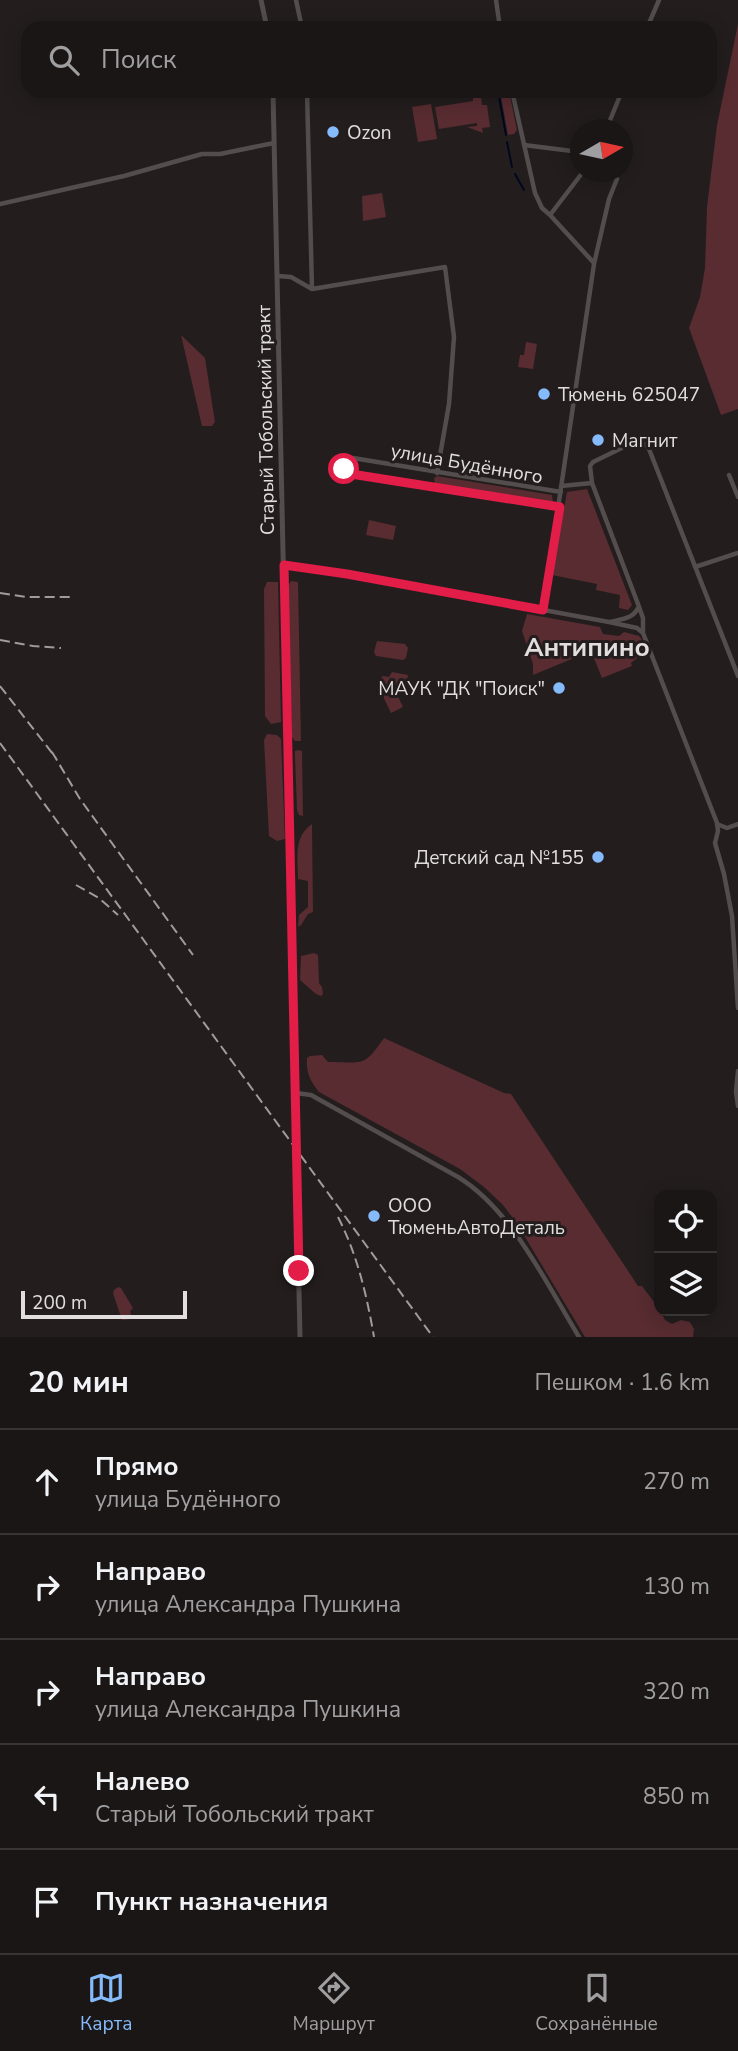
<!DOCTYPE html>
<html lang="ru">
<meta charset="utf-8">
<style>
:root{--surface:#1a1616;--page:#272323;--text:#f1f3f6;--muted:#9f9fa1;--line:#383535;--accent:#85bbfb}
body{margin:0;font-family:"Nunito Sans",sans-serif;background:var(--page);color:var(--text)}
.controls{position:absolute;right:21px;bottom:21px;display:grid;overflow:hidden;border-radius:14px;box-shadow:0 4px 18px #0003}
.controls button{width:63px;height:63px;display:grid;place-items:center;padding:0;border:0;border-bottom:2px solid var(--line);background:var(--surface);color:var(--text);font:35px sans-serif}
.compass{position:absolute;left:570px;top:119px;width:63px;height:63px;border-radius:50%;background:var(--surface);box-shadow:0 4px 18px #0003;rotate:81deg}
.scale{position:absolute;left:21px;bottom:18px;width:166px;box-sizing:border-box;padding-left:7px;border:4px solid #e2dedf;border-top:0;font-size:19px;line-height:24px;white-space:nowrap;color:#e2dedf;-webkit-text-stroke:5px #231d1e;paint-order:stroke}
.stop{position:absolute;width:21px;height:21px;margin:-16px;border:5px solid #e11d48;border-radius:50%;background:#fff}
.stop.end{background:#e11d48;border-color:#fff;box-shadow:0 2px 7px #0008}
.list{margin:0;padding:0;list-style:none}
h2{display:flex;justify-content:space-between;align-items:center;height:91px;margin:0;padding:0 28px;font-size:30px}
h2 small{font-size:23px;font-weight:400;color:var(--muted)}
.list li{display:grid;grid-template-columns:46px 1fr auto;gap:21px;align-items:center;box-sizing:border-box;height:105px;padding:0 28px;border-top:2px solid var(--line)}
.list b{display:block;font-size:26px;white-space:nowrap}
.list p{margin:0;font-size:23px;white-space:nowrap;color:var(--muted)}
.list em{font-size:23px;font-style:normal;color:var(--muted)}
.icon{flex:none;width:38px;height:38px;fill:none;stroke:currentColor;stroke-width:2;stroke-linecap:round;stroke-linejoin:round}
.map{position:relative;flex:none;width:738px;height:1337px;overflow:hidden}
.search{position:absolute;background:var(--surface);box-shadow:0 4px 18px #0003;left:21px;right:21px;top:21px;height:77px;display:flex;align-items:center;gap:18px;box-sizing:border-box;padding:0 24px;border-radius:21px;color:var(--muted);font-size:26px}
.sheet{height:616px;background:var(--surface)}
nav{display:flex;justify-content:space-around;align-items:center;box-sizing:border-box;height:98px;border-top:2px solid var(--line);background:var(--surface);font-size:19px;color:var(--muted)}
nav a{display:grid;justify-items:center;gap:4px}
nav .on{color:var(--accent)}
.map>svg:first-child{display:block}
.green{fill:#582c31}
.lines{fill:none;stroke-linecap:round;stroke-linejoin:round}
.stream{stroke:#00081e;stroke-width:2}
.minor{stroke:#534d4d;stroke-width:4.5}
.tertiary{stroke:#534d4d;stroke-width:5}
.rail{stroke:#a09b9c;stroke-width:2;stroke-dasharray:10 5;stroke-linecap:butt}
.route{stroke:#e11d48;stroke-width:9}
.poi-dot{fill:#85bbfb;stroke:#231d1e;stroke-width:2.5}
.labels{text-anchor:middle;stroke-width:6;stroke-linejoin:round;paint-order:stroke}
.poi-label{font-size:19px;fill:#e2dedf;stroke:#231d1e;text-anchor:start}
.street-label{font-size:19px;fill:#e2dedf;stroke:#231d1e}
.district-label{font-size:26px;font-weight:bold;fill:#e2dedf;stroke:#231d1e}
</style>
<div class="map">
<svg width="738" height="1337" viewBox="0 0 738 1337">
<rect width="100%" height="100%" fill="#231d1e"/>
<path class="green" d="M738 24V409L721 415 689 328 700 297 705 268 707 207 717 125Z
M500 91H509L517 130 514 134 508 135Z
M481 95 482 105H487L490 127 482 128 483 133 467 127 477 126V123L439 129 435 107 473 101V96Z
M431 104 437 139 418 142 412 107Z
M382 193 386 217 363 221 362 196Z
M181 335 205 358 215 422 212 426H202Z
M526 342 537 344 533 369 518 367 520 355H524Z
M437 476 552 495 553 502 435 484 434 478Z
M587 489 632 605 628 610 619 608 620 595 596 590 597 584 552 575 567 492Z
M369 520 396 526 393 540 366 535Z
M291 581 298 582 301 741H295L292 737 288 586Z
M267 582H278L281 722 271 724 265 716 264 589Z
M527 614 600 627 603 634 619 636 624 632 639 636 643 641 644 652 631 663 632 666 602 678 591 651 533 675V664L522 631Z
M377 641 405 644 408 648 406 658 403 660 376 656 374 652Z
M392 672 408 675 406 687 398 691 390 677 392 684 383 688 377 682 383 676 389 677Z
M393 686 403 707 391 713 381 692Z
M267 734 277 735 281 739 285 839 277 841 269 836 264 740Z
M298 750 302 751 303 816 299 815 297 810 295 756V751Z
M312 824 313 912 308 914 301 925 298 927 299 915 308 907V881L298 879C298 858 293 837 312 824Z
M314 953 318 955 319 983 322 987 323 994 321 996 316 994 300 980 301 956Z
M384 1038 504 1093 511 1094 638 1286H642C650 1297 660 1308 665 1320L672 1324 681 1320 690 1322 694 1329 693 1337H585L516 1222 503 1205 484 1187 460 1169 319 1092C310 1081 306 1073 307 1058L310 1056 322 1055 328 1062C364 1062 363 1068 384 1038Z
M118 1287 121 1288 133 1308 130 1311 132 1319 122 1320 113 1293 114 1290Z"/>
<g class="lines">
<path class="stream" d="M498 91 506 135
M507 142 512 167
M515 174 524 190"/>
<path class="minor" d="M296 0 302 28
M496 0 500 28
M647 28 659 0
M307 91 312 289
M512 91 535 193 542 208 550 215
M606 130 622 91
M524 145 580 152
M583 172 550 215 594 263
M0 204 124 176 202 154H220L274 143
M278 276 291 277 312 289 445 267 454 337 449 404 437 473
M729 475 738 497
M561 486 592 483
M560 507 351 474 344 469 346 461 353 458 561 492
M284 565 347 574 609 622 637 628 643 633
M695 567 738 553
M543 610 594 264 609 199 617 179
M610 622C621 619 633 619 638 608
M738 676 649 449 645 444 634 442 593 462 590 466 592 483 638 604 643 618V633L717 823 718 831 715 843 724 874 732 916 738 1008
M717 824 727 828 738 824
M738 1071 736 1092 738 1106
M296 1093 311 1095 458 1177C512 1210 546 1283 579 1337"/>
<path class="tertiary" d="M261 0 267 28
M273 91 300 1337"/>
<path class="rail" d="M0 593 27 597H72
M0 640 33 646 61 648
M0 686 56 758
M0 743 433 1337
M52 752 80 799 193 955
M76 885 99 898 118 915
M338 1217C357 1254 367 1296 374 1337"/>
</g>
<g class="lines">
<path class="route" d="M299 1271 284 565 347 574 543 610 560 507 351 474 344 469"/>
</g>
<g class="poi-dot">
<circle cx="333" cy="132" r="7"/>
<circle cx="544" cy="394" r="7"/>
<circle cx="598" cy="440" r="7"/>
<circle cx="559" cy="688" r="7"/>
<circle cx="598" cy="857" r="7"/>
<circle cx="374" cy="1216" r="7"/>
</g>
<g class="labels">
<g class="poi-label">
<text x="347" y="139">Ozon</text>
<text x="558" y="401">Тюмень 625047</text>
<text x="612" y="447">Магнит</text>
<text x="545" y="695" text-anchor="end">МАУК "ДК "Поиск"</text>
<text x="584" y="864" text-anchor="end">Детский сад №155</text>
<text x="388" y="1212">ООО<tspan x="388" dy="22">ТюменьАвтоДеталь</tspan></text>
</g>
<g class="street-label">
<text transform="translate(265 420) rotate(-91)" y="7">Старый Тобольский тракт</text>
<text transform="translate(467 463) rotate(10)" y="7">улица Будённого</text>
</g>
<g class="district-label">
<text x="587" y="656">Антипино</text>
</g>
</g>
</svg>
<div class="controls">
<button><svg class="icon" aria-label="locate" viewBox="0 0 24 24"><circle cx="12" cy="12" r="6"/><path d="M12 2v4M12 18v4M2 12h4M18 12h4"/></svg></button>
<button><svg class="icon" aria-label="layers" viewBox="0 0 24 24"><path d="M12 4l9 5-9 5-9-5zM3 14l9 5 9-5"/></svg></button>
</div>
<svg class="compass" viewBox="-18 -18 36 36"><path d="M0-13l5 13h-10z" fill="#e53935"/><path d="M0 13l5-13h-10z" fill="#9f9fa1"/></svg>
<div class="scale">200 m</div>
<div class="stop" style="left:344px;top:469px"></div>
<div class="stop end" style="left:299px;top:1271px"></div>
<div class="search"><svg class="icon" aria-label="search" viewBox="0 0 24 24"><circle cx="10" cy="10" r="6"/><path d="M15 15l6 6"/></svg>Поиск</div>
</div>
<section class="sheet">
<h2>20 мин<small>Пешком · 1.6 km</small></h2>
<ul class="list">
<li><svg class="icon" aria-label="ahead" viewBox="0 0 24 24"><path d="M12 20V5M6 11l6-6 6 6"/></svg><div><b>Прямо</b><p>улица Будённого</p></div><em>270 m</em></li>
<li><svg class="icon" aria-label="right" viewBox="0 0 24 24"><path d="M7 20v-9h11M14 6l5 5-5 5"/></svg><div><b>Направо</b><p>улица Александра Пушкина</p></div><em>130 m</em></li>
<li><svg class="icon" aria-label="right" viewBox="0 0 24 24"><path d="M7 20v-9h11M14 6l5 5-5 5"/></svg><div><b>Направо</b><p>улица Александра Пушкина</p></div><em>320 m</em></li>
<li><svg class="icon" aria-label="left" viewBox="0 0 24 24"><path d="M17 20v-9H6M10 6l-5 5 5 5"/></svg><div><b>Налево</b><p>Старый Тобольский тракт</p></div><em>850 m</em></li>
<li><svg class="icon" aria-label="arrive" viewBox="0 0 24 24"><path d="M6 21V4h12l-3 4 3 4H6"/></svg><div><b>Пункт назначения</b></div></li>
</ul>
</section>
<nav>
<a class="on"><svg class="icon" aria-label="map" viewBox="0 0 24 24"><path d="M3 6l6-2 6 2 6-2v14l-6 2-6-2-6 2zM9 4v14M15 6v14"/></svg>Карта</a>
<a><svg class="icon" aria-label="directions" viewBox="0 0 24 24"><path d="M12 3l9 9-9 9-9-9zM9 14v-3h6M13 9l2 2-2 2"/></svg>Маршрут</a>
<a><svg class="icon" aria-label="saved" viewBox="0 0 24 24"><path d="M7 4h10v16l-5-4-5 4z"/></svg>Сохранённые</a>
</nav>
